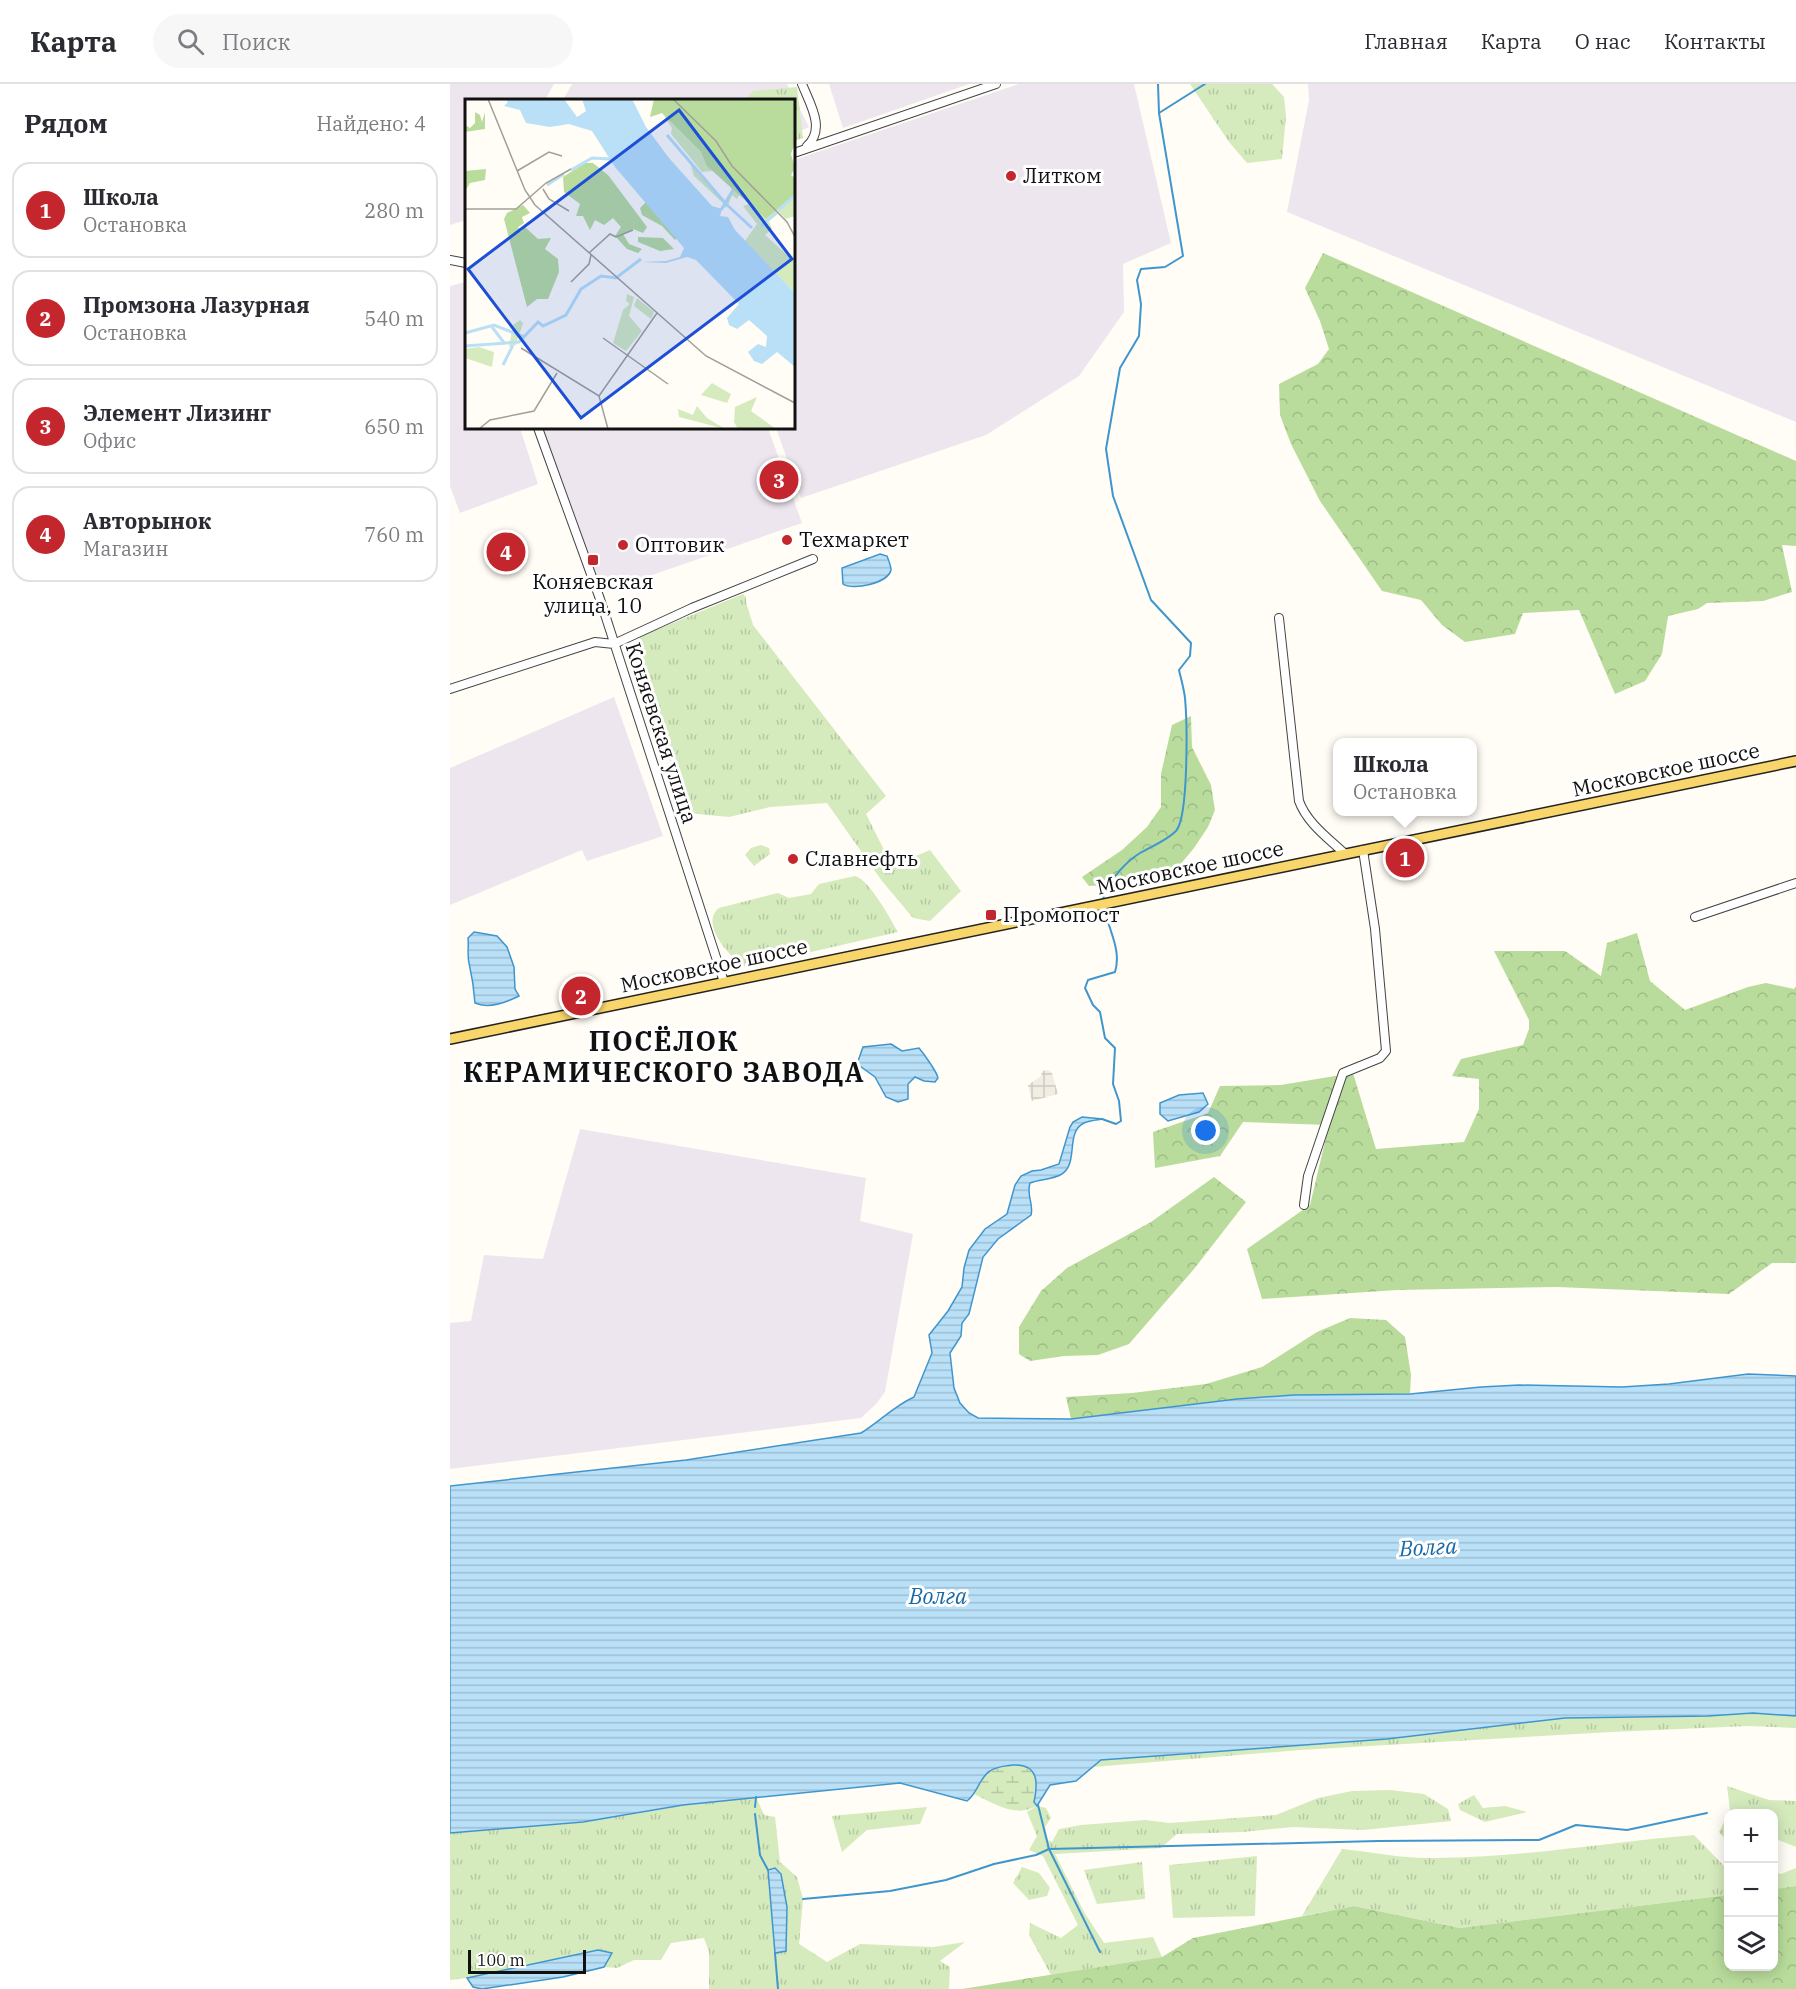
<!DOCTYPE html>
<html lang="ru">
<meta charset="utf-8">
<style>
:root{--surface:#fff;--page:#f7f7f7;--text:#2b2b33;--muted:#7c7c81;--line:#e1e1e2;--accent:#c4262e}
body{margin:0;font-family:"IBM Plex Serif",serif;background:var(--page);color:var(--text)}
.controls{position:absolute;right:18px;bottom:18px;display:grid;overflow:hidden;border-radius:12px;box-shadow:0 3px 15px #0003}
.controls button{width:54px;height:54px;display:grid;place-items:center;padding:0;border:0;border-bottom:2px solid var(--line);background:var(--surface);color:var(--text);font:30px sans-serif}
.scale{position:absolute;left:18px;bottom:15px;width:118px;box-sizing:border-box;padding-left:6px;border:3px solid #111;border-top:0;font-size:16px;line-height:21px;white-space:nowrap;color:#111;-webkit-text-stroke:4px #fff;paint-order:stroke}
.you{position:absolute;left:756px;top:1047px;width:21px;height:21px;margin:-15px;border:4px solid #fff;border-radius:50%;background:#1a73e8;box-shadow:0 0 0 9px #1a73e833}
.badge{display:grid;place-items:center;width:39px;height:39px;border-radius:50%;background:var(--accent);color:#fff;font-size:20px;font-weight:700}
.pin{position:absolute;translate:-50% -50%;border:3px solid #fff;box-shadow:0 2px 6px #0006}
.popup{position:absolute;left:883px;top:654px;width:144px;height:78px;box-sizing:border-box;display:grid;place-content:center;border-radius:12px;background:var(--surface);filter:drop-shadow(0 2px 4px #0005);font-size:20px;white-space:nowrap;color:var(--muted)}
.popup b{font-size:22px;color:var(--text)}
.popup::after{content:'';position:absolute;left:50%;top:100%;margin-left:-12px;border:12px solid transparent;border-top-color:var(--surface)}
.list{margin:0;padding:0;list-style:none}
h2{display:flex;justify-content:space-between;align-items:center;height:78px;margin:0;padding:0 24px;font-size:26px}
h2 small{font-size:20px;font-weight:400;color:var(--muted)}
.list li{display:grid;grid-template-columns:39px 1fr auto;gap:18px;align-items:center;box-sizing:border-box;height:96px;margin:0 12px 12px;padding:0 12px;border:2px solid var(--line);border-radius:18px}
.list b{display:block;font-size:22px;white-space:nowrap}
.list p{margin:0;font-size:20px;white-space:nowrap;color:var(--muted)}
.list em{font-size:20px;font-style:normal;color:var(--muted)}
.icon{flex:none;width:33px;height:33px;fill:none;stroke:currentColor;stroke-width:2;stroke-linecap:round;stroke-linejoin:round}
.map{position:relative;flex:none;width:1346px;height:1905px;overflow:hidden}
header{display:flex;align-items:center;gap:36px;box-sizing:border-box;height:84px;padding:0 30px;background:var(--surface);border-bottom:2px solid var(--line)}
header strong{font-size:28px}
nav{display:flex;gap:33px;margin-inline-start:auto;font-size:21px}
.search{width:420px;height:54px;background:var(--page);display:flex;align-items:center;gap:15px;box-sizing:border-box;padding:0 21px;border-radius:33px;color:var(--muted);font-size:22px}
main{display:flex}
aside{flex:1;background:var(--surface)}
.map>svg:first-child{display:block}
.industrial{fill:#eee6ef}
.grass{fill:url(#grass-tufts)}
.forest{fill:url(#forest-crowns)}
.wetland{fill:url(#wetland-marsh)}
.plaza{fill:url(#plaza-grid)}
.water{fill:url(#water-rules);stroke:#3f96cf;stroke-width:1.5}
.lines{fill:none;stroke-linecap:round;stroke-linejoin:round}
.stream{stroke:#3f96cf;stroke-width:2}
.minor-casing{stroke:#444;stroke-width:10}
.major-casing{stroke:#222;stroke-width:12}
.minor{stroke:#fff;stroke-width:8}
.major{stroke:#f9d66b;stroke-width:9}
.poi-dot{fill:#c4262e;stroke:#fff;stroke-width:2}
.labels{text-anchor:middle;stroke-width:6;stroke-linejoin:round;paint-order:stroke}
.poi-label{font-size:21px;fill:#111;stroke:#fff;text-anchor:start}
.street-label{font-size:21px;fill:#111;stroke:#fff}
.water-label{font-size:22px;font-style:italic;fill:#1768a6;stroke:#fff}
.district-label{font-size:27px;font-weight:bold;letter-spacing:1.5px;fill:#111;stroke:#fff}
.inset-river{fill:none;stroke:#b9e0f7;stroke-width:3}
.inset-road{fill:none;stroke:#a09f9a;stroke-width:1.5}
.view{fill:#1d4ed8;fill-opacity:0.15;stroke:#1d4ed8;stroke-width:3}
.inset-edge{fill:none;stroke:#111;stroke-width:3}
</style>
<header>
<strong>Карта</strong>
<div class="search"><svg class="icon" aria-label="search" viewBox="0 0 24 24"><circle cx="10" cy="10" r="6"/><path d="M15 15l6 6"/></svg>Поиск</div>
<nav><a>Главная</a><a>Карта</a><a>О нас</a><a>Контакты</a></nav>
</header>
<main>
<aside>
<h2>Рядом<small>Найдено: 4</small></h2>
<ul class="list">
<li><span class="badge">1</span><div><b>Школа</b><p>Остановка</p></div><em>280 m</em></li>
<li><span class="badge">2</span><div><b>Промзона Лазурная</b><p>Остановка</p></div><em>540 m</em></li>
<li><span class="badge">3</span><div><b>Элемент Лизинг</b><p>Офис</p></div><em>650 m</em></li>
<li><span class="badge">4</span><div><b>Авторынок</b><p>Магазин</p></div><em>760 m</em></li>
</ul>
</aside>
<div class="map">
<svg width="1346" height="1905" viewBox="0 0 1346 1905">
<defs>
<pattern id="grass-tufts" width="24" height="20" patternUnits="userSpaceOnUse" patternTransform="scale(1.5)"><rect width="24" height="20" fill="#d5ebbd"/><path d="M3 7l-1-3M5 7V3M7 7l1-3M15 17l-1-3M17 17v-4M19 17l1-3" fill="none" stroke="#b6c8a1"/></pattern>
<pattern id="forest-crowns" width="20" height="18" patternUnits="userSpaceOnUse" patternTransform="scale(1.5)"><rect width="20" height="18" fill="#b9dc9c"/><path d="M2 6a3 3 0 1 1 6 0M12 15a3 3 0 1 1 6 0" fill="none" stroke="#9ebc85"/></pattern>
<pattern id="wetland-marsh" width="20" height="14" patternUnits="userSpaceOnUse" patternTransform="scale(1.5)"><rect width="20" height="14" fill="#d5ebbd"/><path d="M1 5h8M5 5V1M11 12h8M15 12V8" fill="none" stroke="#b6c8a1"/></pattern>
<pattern id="plaza-grid" width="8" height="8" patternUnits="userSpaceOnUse" patternTransform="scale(1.5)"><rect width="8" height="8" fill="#f1ede2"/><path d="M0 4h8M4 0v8" fill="none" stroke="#cecac1"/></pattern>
<pattern id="water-rules" width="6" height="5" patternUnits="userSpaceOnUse" patternTransform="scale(1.5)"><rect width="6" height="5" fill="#b9e0f7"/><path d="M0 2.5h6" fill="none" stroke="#9ebfd3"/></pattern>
</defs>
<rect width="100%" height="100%" fill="#fffdf5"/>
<path class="industrial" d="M0 0H104L95 16H16V136L0 141Z
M122 0H337L359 43 344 50V16H113Z
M379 0H519L393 44Z
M569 0H684L721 159 673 180 674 228 629 292 536 351 351 414 326 344H344V76Z
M858 0H1346V338L837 128 859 16Z
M16 198V344H70L88 400 10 429 0 402V202Z
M93 344H318L352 439 153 508Z
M164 613 213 752 137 777 132 766 0 821V684Z
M130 1045 416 1094 410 1137 463 1150 435 1308 426 1320 411 1334 0 1385V1239L21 1237 34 1171 93 1175Z"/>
<path class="grass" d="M740 0H822L834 13 836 32 832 75 797 79 779 58Z
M347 3 353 54 344 57V16H295L303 7Z
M293 510 296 513V518L303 541 436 712 416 730 442 782 480 766 511 807 480 837 463 834 432 797 377 719 320 723 279 733 237 729 188 578 185 563 191 552Z
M311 761 319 764 320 770 304 782 295 771 301 764Z
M405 792C420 796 440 835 448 848L296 883C280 875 249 839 269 824L328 809 339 814 361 810 369 800Z
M1303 1629 1346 1632V1644L1298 1642 1161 1648 850 1666 643 1683 651 1676 937 1655 1115 1634 1231 1633Z
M1277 1702 1319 1716 1346 1717V1763L1324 1754V1730H1278V1758L1269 1748 1280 1726Z
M940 1706 974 1710 998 1725 1001 1737 913 1746 843 1743 793 1748 727 1750 711 1764 605 1770 634 1828 654 1859 703 1853 712 1873 601 1891 579 1851 580 1839 611 1854 628 1841 593 1772 579 1766 587 1752 577 1728 587 1722 596 1724 601 1734 595 1743 598 1756 602 1758 609 1745 631 1741 695 1736 720 1739 826 1731 868 1714 902 1707Z
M1024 1711 1033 1724 1055 1722 1077 1728 1035 1738 1010 1726 1008 1720Z
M306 1713 314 1731 325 1733 330 1778 347 1793 353 1815 349 1860 377 1878 410 1860 483 1863 515 1858 490 1877 500 1883 499 1905H259V1868L254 1854 221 1859 211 1876H184L167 1884 154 1883 162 1869 148 1866 17 1894 0 1896V1748L114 1740 180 1731 233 1721Z
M477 1723 470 1740 417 1746 392 1768 382 1732Z
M1244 1751 1276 1784H1278V1811L1010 1844 904 1822 852 1832 892 1765C922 1768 954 1775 984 1774 1071 1774 1157 1758 1244 1751Z
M807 1772 805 1832 723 1834 719 1781Z
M692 1778 695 1815 647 1820 634 1786Z
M572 1783 589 1789 600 1804 597 1812 579 1816 563 1799Z
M1346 1784V1802L1324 1805V1789L1331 1790Z"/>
<path class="forest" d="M873 169 1346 377V462L1332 461 1342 508 1313 517 1257 519 1248 525 1218 532 1212 570 1195 597 1165 610 1129 526 1073 529 1065 550 1015 558 992 541 971 516 932 507 870 417 841 360 830 331 829 300 868 280 879 265 870 237 855 204Z
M741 632 742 663 761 701 765 726 758 743 744 764 720 793 689 799 639 802 632 793 672 766 697 743 711 723V690L722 641Z
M1187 849 1200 897 1235 926 1298 903 1316 899 1344 905 1346 902V1179H1322L1279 1210 1107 1203 947 1206 812 1215 797 1165 860 1121 879 1041 793 1038 770 1072 705 1084 703 1048 758 1029 770 1002 831 1001 903 989 926 1065 1014 1058 1029 1025V995L1002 992 1011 975 1073 961 1079 945V936L1044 867H1115L1151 892 1157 859Z
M764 1093 796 1118 744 1185 679 1260 648 1271 614 1272 580 1277 569 1270V1243L591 1207 617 1184 701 1138Z
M900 1234 936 1236 955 1253 961 1291 960 1310 844 1311 787 1315 621 1335 616 1313 682 1309 756 1300 812 1283 867 1248Z
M1346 1802V1905H512L712 1873 743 1854 904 1822 1010 1844 1278 1811V1882H1324V1805Z"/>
<path class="wetland" d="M569 1681C590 1687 587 1699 584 1718L587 1722C565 1734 545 1720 524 1710 538 1687 541 1682 569 1681Z"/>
<path class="plaza" d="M598 986 602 989 608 1010 582 1017 578 1001 591 992 592 987Z"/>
<path class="water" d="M430 470 437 472C439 477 441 482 441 486 438 499 403 507 393 500L392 484Z
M24 848 47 852 57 863 64 883 65 905 69 912C57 918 38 925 25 919 24 905 22 892 19 879 17 871 19 862 18 854Z
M441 960 452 967 469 964C474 970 487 988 488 994L485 998 474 997 465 993 458 1000V1015L448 1018 436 1013 425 993 407 980 413 963Z
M753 1009 758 1020 749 1028 718 1037 710 1030V1019L729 1011Z
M632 1033 653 1035C647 1036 640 1036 634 1039 615 1048 629 1079 612 1090 602 1096 590 1095 580 1099 576 1111 584 1120 581 1131L548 1155 533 1173 519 1230 512 1239 511 1252 500 1269 504 1304 510 1319 519 1329 528 1334 621 1335 787 1315 844 1311 960 1310 1031 1303 1069 1301 1172 1303 1219 1300 1298 1290 1346 1292V1632L1303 1629 1258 1632 1115 1634 937 1655 651 1676 626 1697 600 1701 587 1722 584 1718C588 1699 589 1680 563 1681 555 1682 547 1682 540 1687 529 1694 528 1709 517 1717L450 1699 233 1721 133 1738 0 1749V1402L236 1376 411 1349C429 1338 444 1322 464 1313L482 1269 479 1251 498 1227 512 1203 514 1184 519 1166 535 1145 557 1130 565 1101 571 1092 582 1087 591 1086 609 1080 620 1043 623 1038Z
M325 1784 331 1790 337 1823 336 1867 325 1869 318 1786Z
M148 1866 162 1869 154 1883 113 1893 32 1905 23 1903 17 1894Z"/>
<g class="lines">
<path class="stream" d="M709 29 755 0
M654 817 653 809C663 794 674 779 690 769 702 762 716 757 726 747 739 732 737 636 735 614 734 605 731 595 729 586L740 572 741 559 701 516 663 412 656 365 670 284 689 252 691 220 687 196 691 185 715 183 733 172 709 29 708 0
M652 1035 666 1040 671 1037 669 1017 663 1000 665 964 655 954 650 928 643 921 635 904 638 896 665 888C672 865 658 846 654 822
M588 1721 599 1765 650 1868
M305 1723 306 1713
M305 1730 310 1771 318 1786
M353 1815 440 1807 496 1796 544 1780 586 1771 599 1765 928 1757 1089 1756 1126 1741 1177 1746 1257 1729
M325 1869 328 1905"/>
<g class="minor-casing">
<path id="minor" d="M352 0C360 20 376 45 357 62
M344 69 546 0
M0 176 16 179
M88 344 150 515 274 898
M829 534 849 717C857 739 878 754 895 770
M0 605 145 558 164 560 242 524 363 475
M1245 833 1346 799
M854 1121 858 1092 893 989 930 974 936 967 925 845 913 766"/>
</g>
<g class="major-casing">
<path id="major" d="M0 955 1346 677"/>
</g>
<use href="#minor" class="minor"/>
<use href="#major" class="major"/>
</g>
<g class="poi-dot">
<circle cx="561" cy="92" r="6"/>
<circle cx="337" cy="456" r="6"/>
<circle cx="173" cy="461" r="6"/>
<rect x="137" y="470" width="12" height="12" rx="3"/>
<circle cx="343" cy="775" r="6"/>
<rect x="535" y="825" width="12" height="12" rx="3"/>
</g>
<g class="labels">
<g class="poi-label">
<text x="573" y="99">Литком</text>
<text x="349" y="463">Техмаркет</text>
<text x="185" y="468">Оптовик</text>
<text x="143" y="505" text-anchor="middle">Коняевская<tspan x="143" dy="24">улица, 10</tspan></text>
<text x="355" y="782">Славнефть</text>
<text x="553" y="838">Промопост</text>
</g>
<g class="street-label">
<text transform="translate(211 649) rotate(72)" y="7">Коняевская улица</text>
<text transform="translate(1216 686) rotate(-12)" y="7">Московское шоссе</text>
<text transform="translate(740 784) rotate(-12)" y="7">Московское шоссе</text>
<text transform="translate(264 882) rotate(-12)" y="7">Московское шоссе</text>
</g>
<g class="water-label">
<text transform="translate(978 1463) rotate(-3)" y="8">Волга</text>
<text x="488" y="1520">Волга</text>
</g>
<g class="district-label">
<text x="214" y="967">ПОСЁЛОК<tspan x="214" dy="31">КЕРАМИЧЕСКОГО ЗАВОДА</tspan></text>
</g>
</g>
<g transform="translate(15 15)">
<rect width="330" height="330" fill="#fffdf5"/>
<path d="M197 14 236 53 247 72 237 73 206 35 207 29ZM225 63 261 104 267 92 264 84 275 95 272 100 267 96 263 107 257 110 260 106 229 77ZM330 96V117L321 120 312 111ZM285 105 301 120 311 112 313 115 304 122 307 130 300 136 330 163V194L280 142 292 125 278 107ZM162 195 169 198 164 217 177 232 161 252 148 244 158 211 165 205 161 202ZM172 199 189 213 186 220 169 207ZM55 221 58 224 51 246 44 248 48 226ZM14 248 29 253 27 268 0 259V250ZM247 284 266 295 262 304 236 296ZM292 298 286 312 311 330H273L269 323 270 308ZM232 307 242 319 260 330 214 318 213 310 228 316Z" fill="#d5ebbd"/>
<path d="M189 0H329L330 43 326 55 330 69 326 76 330 79V96L301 120 242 67 236 53 197 14 185 18ZM10 13 15 16 17 23 20 13V30L0 33V26L5 29 10 24ZM120 64H128L143 76 182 128 178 134 168 130 158 135 164 145 177 150 173 154 162 150 150 137 156 128 148 119 139 126 130 121 125 131 118 117H111L115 105 99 93 98 78ZM21 70 20 81 5 84 0 92V72ZM181 103 212 139 210 141 197 127 177 116 175 109ZM58 106 65 114 57 118 59 124 53 128 56 133 60 128 73 140 86 139 80 150 93 160 94 173 83 200H72L62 208 39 120 42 114ZM173 138 198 139 209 150 195 152 173 143Z" fill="#b9dc9c"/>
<path d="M40 0H99L112 18 121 12 117 0H167L181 28 204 59 247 107 257 110 255 117 263 118 270 131 330 194V268L312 253 297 265 289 262 283 253 293 245 301 248 302 237 284 221 272 230 264 226 262 219 274 205 231 161 222 158 201 164 177 163 201 162 215 158 219 149 150 68 127 32 104 25 85 28 61 24 55 11 39 7 43 3Z" fill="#b9e0f7"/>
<path class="inset-river" d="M202 36 261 105 287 129M106 71 127 59 145 60M82 86 99 75M256 111 268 91M313 111 330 97M296 127 311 114M27 228 40 245M0 234 29 226 59 238M0 247 54 243 73 223 78 227 101 216 116 190 136 177 151 179 176 160M38 266 48 246"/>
<path class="inset-road" d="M23 0 60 91 70 106 241 257 330 304M208 0 251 42 267 67 322 123 330 138M52 72 84 53 97 57M78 90 84 100 104 112M0 110H51L81 84 106 70M124 154 145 135 151 138 168 131M106 183 124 165 126 156M138 239 203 285M56 249 134 297 192 214M134 297 143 330M14 330 25 321 69 312 92 274"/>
<path class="view" d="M214 11 327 160 116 319 3 170Z"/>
<rect width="330" height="330" class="inset-edge"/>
</g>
</svg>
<div class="controls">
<button>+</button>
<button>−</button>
<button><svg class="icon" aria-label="layers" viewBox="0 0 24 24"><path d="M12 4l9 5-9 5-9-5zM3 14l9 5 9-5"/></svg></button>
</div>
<div class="scale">100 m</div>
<div class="you"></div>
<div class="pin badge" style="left:955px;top:774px">1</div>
<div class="popup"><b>Школа</b>Остановка</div>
<div class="pin badge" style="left:131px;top:912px">2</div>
<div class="pin badge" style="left:329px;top:396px">3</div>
<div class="pin badge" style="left:56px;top:468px">4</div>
</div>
</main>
